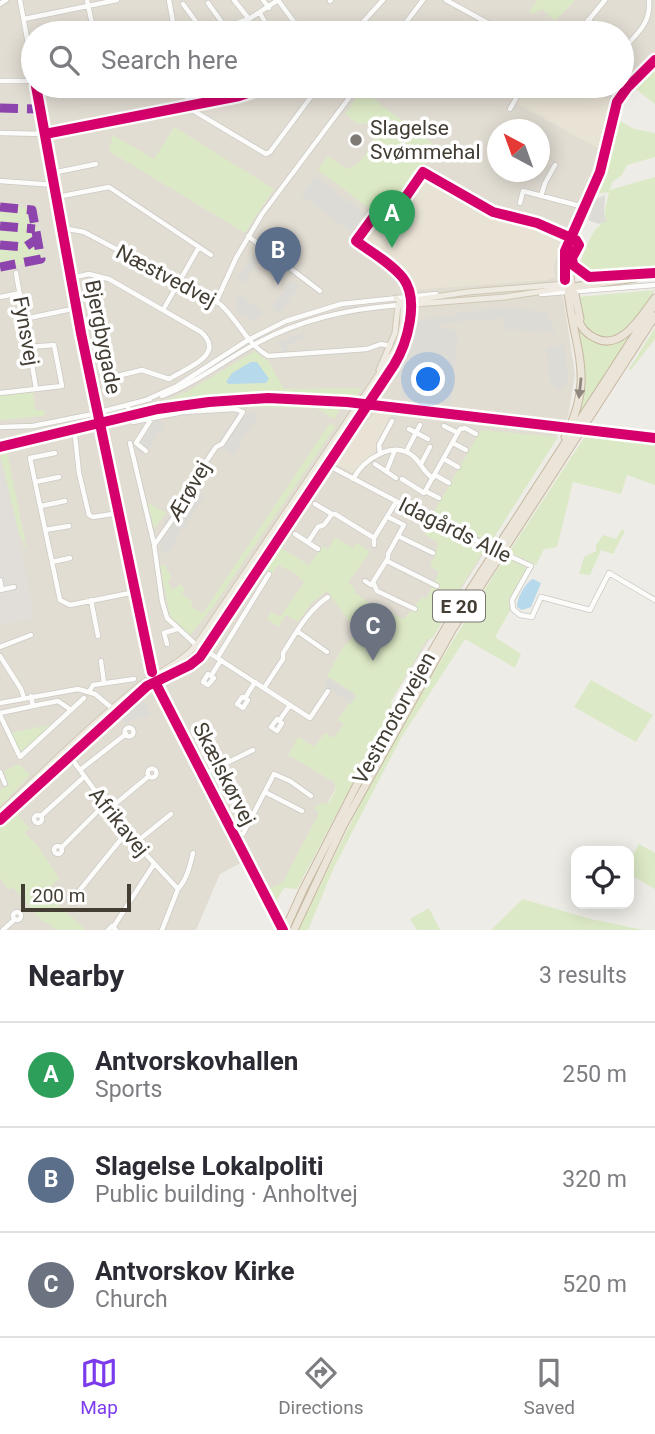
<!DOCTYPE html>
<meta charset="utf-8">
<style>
:root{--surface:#fff;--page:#f7f7f7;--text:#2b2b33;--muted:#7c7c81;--line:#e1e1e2;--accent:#7c3aed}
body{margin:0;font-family:Roboto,sans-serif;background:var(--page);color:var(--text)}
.controls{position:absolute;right:21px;bottom:21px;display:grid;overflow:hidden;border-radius:14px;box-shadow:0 4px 18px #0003}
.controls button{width:63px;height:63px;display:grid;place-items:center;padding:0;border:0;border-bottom:2px solid var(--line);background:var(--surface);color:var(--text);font:35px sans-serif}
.compass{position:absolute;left:487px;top:119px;width:63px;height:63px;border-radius:50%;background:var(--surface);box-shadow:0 4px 18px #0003;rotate:319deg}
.scale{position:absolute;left:21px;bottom:18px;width:110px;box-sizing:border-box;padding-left:7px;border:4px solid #433d34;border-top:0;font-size:19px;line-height:24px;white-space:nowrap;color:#433d34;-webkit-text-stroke:5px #fff;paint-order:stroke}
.you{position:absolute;left:429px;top:380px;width:24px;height:24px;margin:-18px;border:5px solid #fff;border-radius:50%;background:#1a73e8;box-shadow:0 0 0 10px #1a73e833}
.badge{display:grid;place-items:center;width:46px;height:46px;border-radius:50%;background:var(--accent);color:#fff;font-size:23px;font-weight:700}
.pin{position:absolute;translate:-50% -58px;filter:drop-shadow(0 2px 4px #0008)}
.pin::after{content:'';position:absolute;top:37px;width:24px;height:21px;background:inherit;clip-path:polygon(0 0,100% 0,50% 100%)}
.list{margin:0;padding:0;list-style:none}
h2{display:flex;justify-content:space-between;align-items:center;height:91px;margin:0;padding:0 28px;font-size:30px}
h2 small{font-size:23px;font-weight:400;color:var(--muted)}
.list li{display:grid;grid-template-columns:46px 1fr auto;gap:21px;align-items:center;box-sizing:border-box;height:105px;padding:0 28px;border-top:2px solid var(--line)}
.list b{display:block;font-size:26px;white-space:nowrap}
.list p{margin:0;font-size:23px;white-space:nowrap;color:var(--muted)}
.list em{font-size:23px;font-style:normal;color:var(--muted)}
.icon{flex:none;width:38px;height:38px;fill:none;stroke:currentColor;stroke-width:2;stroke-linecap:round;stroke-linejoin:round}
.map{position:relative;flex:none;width:655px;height:930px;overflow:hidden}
.search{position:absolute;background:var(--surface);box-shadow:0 4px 18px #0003;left:21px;right:21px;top:21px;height:77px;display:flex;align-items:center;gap:18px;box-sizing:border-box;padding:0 24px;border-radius:38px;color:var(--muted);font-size:26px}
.sheet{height:406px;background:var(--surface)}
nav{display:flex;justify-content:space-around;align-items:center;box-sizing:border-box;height:98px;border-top:2px solid var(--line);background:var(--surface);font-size:19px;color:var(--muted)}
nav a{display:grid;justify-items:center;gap:4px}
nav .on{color:var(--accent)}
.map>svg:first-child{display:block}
.residential{fill:#e2ddd3;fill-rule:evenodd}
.industrial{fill:#e1ddd8}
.education{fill:#e9e3d5}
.green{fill:#dce9c6}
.parking{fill:#dddbd6}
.water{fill:#b7d9ec}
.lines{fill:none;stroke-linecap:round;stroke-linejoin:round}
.minor-casing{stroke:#ccc9c4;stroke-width:6}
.major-casing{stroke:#d0c7b4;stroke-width:7}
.highway-casing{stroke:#c6b8a2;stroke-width:9}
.minor{stroke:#fcfcfb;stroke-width:4.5}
.major{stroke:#f0ebe2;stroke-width:5}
.highway{stroke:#ebe4d8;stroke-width:7}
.minor-bridge-casing{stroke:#ccc9c4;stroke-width:6;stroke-linecap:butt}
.minor-bridge{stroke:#fcfcfb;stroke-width:4.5}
.quiet{stroke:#8e44ad;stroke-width:9;stroke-dasharray:18 9;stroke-linecap:butt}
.cycleway-casing{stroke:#fff;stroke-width:15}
.cycleway{stroke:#d6006c;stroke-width:10}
.oneway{fill:#8f887e}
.poi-dot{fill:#7f7a72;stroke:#fff;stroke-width:2.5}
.labels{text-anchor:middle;stroke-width:7;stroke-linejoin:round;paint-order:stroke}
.shield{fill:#fff;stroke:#7b7771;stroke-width:2}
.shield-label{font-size:19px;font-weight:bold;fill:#433d34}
.poi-label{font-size:21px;fill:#433d34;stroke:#fff;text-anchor:start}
.street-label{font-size:21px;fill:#433d34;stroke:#fff}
</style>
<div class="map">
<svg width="655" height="930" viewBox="0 0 655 930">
<rect width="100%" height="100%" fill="#eeece6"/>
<path class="residential" d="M0 0H655V53L642 64 611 101 603 150 565 233 561 251 560 276 575 374 568 417 530 480 337 786 281 886 268 892 250 858 220 874 196 930H0ZM33 33H622V86H33ZM498 130H540V172H498Z"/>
<path class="industrial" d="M0 454 19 534 34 618 0 625Z"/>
<path class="education" d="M526 86H586L609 99 601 150 516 103Z
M423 173 492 213 527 222 561 238 553 271 556 277 546 280 412 290 407 278 358 241 376 217 387 225Z
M376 412 391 415 376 444V453L364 461 353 473 332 462 350 434H355Z"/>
<path class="green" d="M538 0H575L555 21 542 9 534 14 529 11Z
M655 67V104L634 88Z
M362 90 437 147 386 221 318 170 328 156 347 169C363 165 373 143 377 129L370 123 358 124 345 114Z
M617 119 634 129 655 133V157L627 165 622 175 612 182 610 190 655 177V269L591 275 580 265C584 250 592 227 607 220L604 215 609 192 595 194 609 159Z
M174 127 274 189 245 233 109 151 113 135 154 159Z
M0 206 32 208 43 260 0 268Z
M655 290C643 307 623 348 597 335 592 333 586 329 584 325 580 317 579 305 578 297Z
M576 320 586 337 606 343 638 323 577 418 585 377Z
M655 328V339L630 371 629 369Z
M255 351 269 362 284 389 362 388 353 400 253 397 209 400 154 408 153 405 187 392Z
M33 391 35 410H44L45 416 0 420V396Z
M245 400 344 403 334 419 317 408 246 407Z
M329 424 336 426 213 607 190 635 170 616 160 566 165 565 171 577 168 583 173 590 180 584 185 589 182 594 191 601 193 608 203 613Z
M61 428 64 437 7 452 27 550 19 534 0 454V443L14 439 16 434Z
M481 430 558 437 491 542 432 515Z
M588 432 655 439V485L627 475 621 494 573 482 557 547 544 549 536 565 509 552Z
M148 503 166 513 154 529Z
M428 521 486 547 453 600 452 606 432 639H427L391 701 392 708 297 889 284 888 274 905 266 890 283 882 319 813 314 808 321 803 325 804 330 801 336 789 334 782 288 755 298 737 314 747 325 733 334 738 344 724 338 720 355 694 327 676 343 647 358 633 327 591 312 602 298 622 286 615 278 627 267 619 271 612 280 617 304 582 293 572 278 565 272 574 265 570 279 547 309 565 323 546 328 549 335 537 353 548 357 543 370 552 348 582 355 588 354 592 371 604 404 619 422 597 426 599 439 572 430 566 435 556 438 542 425 535V525Z
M622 529 625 531 613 554 601 550 590 575 579 574 584 557 596 551V545L603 535 616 539Z
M505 557 526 566V570L510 600 511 609 495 637 521 654 515 668 465 639 401 738 334 867 308 930H298L372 780 441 660Z
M591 680 653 715 636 742 574 707Z
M53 724 22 751 18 750 10 733Z
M19 764 30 775 0 806V791L8 783 4 771Z
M13 809 29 828 25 833 37 845 59 878 45 893 86 930H56L47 922 44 923 13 887 9 890 0 878V821Z
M639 844 655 853V889L629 874V862Z
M523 899 590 919 644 930H491Z
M429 908 440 930H417L410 919Z"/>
<path class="parking" d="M315 176 365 214 352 233 301 195Z
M605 195 604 215 607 221 599 224 588 220 596 199Z
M258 249 265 254 243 283 236 278Z
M292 280 300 286 279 313 271 307Z
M239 294 263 312 259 317 249 320 239 315 235 305Z
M506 308 548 312V320L553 323 555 333 545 332 541 335 539 333 543 329 533 331 503 329 504 318 441 323V328L454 329V332L458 333 451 405 400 399 402 379 394 377 410 346 417 320 453 316 454 313Z
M305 332V340L287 345V352L282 353V346L278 347 277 343Z
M565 345 568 381 563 388 558 389 550 382 546 348Z
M250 411 258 416 232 456 216 445 236 415 240 419 243 416 245 417Z
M156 418 165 424 144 455 135 450Z
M189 485 205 496 166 555 159 550 163 545 161 543 169 531 162 526Z
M329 678 356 696 351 704 324 685Z
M140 695 151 715 143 719 137 717 126 724 117 714Z"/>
<path class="water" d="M251 362H257L269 379 266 383 229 384 226 382 232 373Z
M533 579 541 583 531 607 522 610 517 607C517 598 525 583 533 579Z"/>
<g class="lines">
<g class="minor-casing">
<path id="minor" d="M20 0 33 71
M87 0 94 33
M169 0 175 33
M234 0 249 19
M263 0 269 8
M278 0 302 33
M446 0 506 33
M330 1 331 0
M208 3 226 28
M0 4 6 0
M183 4 200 27 201 33
M260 13 271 33
M24 19 117 0
M588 20 606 33
M240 23 244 33
M206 33 249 19 278 0
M353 33 383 0
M398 33 423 0
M578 33 605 0
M622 44 625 47C639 32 651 22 649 0
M0 81H33
M36 86 81 333 151 670 158 687 283 930
M185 86 188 107
M599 86 620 98
M193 106 194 111 266 154 270 152 319 86
M510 109 523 86
M0 133 45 134 239 96 269 86
M52 173 96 164
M0 181 55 185
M541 196 545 183 555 165
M57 197 109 187 211 255
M520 203 523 191 584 207
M63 228 84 232 220 304C239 321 245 342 268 356L367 349 381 344 390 346
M248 236 320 291
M16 273 36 388
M71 278 89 274 109 279 201 332C227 355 186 368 169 379L142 370 105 379
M635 278 655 277
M541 294 655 285
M0 297 20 293
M216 302 236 258 262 214 358 86
M163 310 199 247
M24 319 77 308
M0 393 62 386 54 345 29 347
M162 396C196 383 225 360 257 343 302 319 348 309 399 305
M148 399 177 386 248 340 286 321 341 304 436 294
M127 405 133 422 183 412 235 409 243 412 222 444 216 447 197 475 196 486 155 544
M108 410 150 399
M444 426 458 433
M0 427 33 426 88 415
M409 429 428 439
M75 436 79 473 89 515 93 517 119 513
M130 443 154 544 162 601 167 618 194 643 310 718 328 691
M453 443 466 450
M146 451 136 443 152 418
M406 452 420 425
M55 453 30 458 60 600 70 605 135 592
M380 454 379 445 392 421
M444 459 458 467
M320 461 432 520 484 544
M375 464 396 478
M421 464 430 447
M387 470 395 450
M435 475 449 483
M353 479C364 459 394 439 414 457 422 464 424 473 433 478
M402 479 424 493 460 429 465 428 476 434
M35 482 59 477
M425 491 439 498
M315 504 332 514
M41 506 65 501
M388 517 404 525 388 554V558L373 582 377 591 415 609
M45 530 69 526
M295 534 318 549
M398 536 433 553
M308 542 318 527 324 525 332 514H335L374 538
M374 545V538L396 502
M516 559 531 566 512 600 513 609 520 615 532 617 541 597 590 610 609 573 655 600
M387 561 437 586
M52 562 70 558
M0 580 2 590
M365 581 371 585 374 584
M0 590 14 587
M91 600 98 636
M297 631 327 652
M167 644 164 633 177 629
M0 647 31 635
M0 656 21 689 24 698
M218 657 269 574
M101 661 104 683
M211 676 214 678 208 685 203 682 208 674 211 676 221 660
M264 688 283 659V653C296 633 308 610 328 597
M89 692 93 685 134 679
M245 698 248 700 243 708 237 704 242 697 245 698 255 682
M0 703 78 689 95 694 113 709
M33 706 58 701 71 710
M0 713 33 706 31 696
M0 715 20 757 84 698
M279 721 282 723 277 731 271 727 277 719 279 721 290 705
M124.5 732a4.5 4.5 0 1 1 9 0a4.5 4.5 0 1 1-9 0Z
M66 751 126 833 178 889
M147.5 773a4.5 4.5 0 1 1 9 0a4.5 4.5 0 1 1-9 0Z
M80 770 126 734
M0 772 5 784
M202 775 253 750
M265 792 302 811
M108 810 149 776
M34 819a4 4 0 1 1 8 0a4 4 0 1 1-8 0Z
M41 816 84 777
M236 839 243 834 274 774 290 781 311 796
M135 843 171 814
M54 850a4 4 0 1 1 8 0a4 4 0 1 1-8 0Z
M61 848 104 805
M69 899a4 4 0 1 1 8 0a4 4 0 1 1-8 0Z
M75 896 126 833
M13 916a4 4 0 1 1 8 0a4 4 0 1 1-8 0Z
M114 926 154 864
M3 930 15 919
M108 930 112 926 116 930
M162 930 178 889C187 879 190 866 193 853"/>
</g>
<g class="major-casing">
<path id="major" d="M569 249 572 284
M568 292 564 265 565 251 600 172 617 102 627 88 655 60
M403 305 505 297 564 288 572 283
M379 370 395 333 398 305 401 302 468 292 565 284
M0 812C46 769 91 724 140 685 160 670 181 664 197 644L393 353C402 338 404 322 403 305L396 298"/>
</g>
<g class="highway-casing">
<path id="highway" d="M575 294 580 319
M577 317C580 326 586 334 595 338 621 352 642 315 655 298
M565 437C596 377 574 350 568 291L573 287 635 278
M285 930 303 890 373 753 448 624 655 304
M294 930 343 826 452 630 655 316"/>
</g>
<use href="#minor" class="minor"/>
<use href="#major" class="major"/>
<use href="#highway" class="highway"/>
<g class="minor-bridge-casing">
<path id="minor-bridge" d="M88 415 108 410
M484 544 516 559"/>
</g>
<use href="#minor-bridge" class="minor-bridge"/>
<path class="quiet" d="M0 108 40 109
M0 207 32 210 41 259 0 267
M0 226 35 229
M0 245 25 247 37 239"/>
<g class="cycleway-casing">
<path id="cycleway" d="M36 86 81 333 152 672
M45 134 239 96 269 86
M565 280V251L600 172 617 102 627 88 655 60
M0 447 158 409 209 402 268 398 347 402 655 438
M155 682 283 930
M0 820 147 686 190 665 200 657 394 365C407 344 420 300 403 278 391 263 371 252 356 241L375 215 387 224 423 172 493 212 537 223 576 240 579 245 572 258 573 265 589 277 655 273"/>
</g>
<use href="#cycleway" class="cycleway"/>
</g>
<defs><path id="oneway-solid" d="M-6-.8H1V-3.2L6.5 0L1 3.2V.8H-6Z" transform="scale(1.75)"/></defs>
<use class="oneway" href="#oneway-solid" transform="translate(580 388) rotate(96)"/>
<circle class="poi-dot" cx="356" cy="140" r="7"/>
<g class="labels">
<rect class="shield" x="433" y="590.5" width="52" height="31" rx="5"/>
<g class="shield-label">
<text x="459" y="613">E 20</text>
</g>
<g class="poi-label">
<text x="370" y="135">Slagelse<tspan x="370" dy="24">Svømmehal</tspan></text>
</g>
<g class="street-label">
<text transform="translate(166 276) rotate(28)" y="7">Næstvedvej</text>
<text transform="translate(26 331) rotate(80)" y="7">Fynsvej</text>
<text transform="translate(103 337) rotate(79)" y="7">Bjergbygade</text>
<text transform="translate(189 491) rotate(-60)" y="7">Ærøvej</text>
<text transform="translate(455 530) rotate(26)" y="7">Idagårds Alle</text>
<text transform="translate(394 718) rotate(-61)" y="7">Vestmotorvejen</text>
<text transform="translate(224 774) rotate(63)" y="7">Skælskørvej</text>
<text transform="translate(119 822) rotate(51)" y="7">Afrikavej</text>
</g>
</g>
</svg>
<div class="controls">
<button><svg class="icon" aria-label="locate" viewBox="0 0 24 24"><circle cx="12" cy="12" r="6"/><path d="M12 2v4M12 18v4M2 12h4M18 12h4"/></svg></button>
</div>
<svg class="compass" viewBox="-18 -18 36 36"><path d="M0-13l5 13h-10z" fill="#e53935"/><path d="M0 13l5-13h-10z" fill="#7c7c81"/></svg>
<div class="scale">200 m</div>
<div class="you"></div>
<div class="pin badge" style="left:392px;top:248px;background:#2e9e5b">A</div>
<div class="pin badge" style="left:278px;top:285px;background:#5c6f8a">B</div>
<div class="pin badge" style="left:373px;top:661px;background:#6b7280">C</div>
<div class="search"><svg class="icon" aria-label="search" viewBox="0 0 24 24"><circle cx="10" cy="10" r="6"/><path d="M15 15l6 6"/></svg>Search here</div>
</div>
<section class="sheet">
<h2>Nearby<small>3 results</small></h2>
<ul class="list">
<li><span class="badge" style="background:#2e9e5b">A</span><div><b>Antvorskovhallen</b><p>Sports</p></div><em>250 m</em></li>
<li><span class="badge" style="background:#5c6f8a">B</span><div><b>Slagelse Lokalpoliti</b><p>Public building · Anholtvej</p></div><em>320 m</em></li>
<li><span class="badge" style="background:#6b7280">C</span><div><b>Antvorskov Kirke</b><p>Church</p></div><em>520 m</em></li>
</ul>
</section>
<nav>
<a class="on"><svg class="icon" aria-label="map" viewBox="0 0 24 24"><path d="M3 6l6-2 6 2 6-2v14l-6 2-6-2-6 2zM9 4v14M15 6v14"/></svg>Map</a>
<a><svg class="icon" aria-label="directions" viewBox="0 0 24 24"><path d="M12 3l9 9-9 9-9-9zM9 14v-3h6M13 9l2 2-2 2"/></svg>Directions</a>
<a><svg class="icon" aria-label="saved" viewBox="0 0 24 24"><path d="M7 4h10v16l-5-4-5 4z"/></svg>Saved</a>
</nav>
